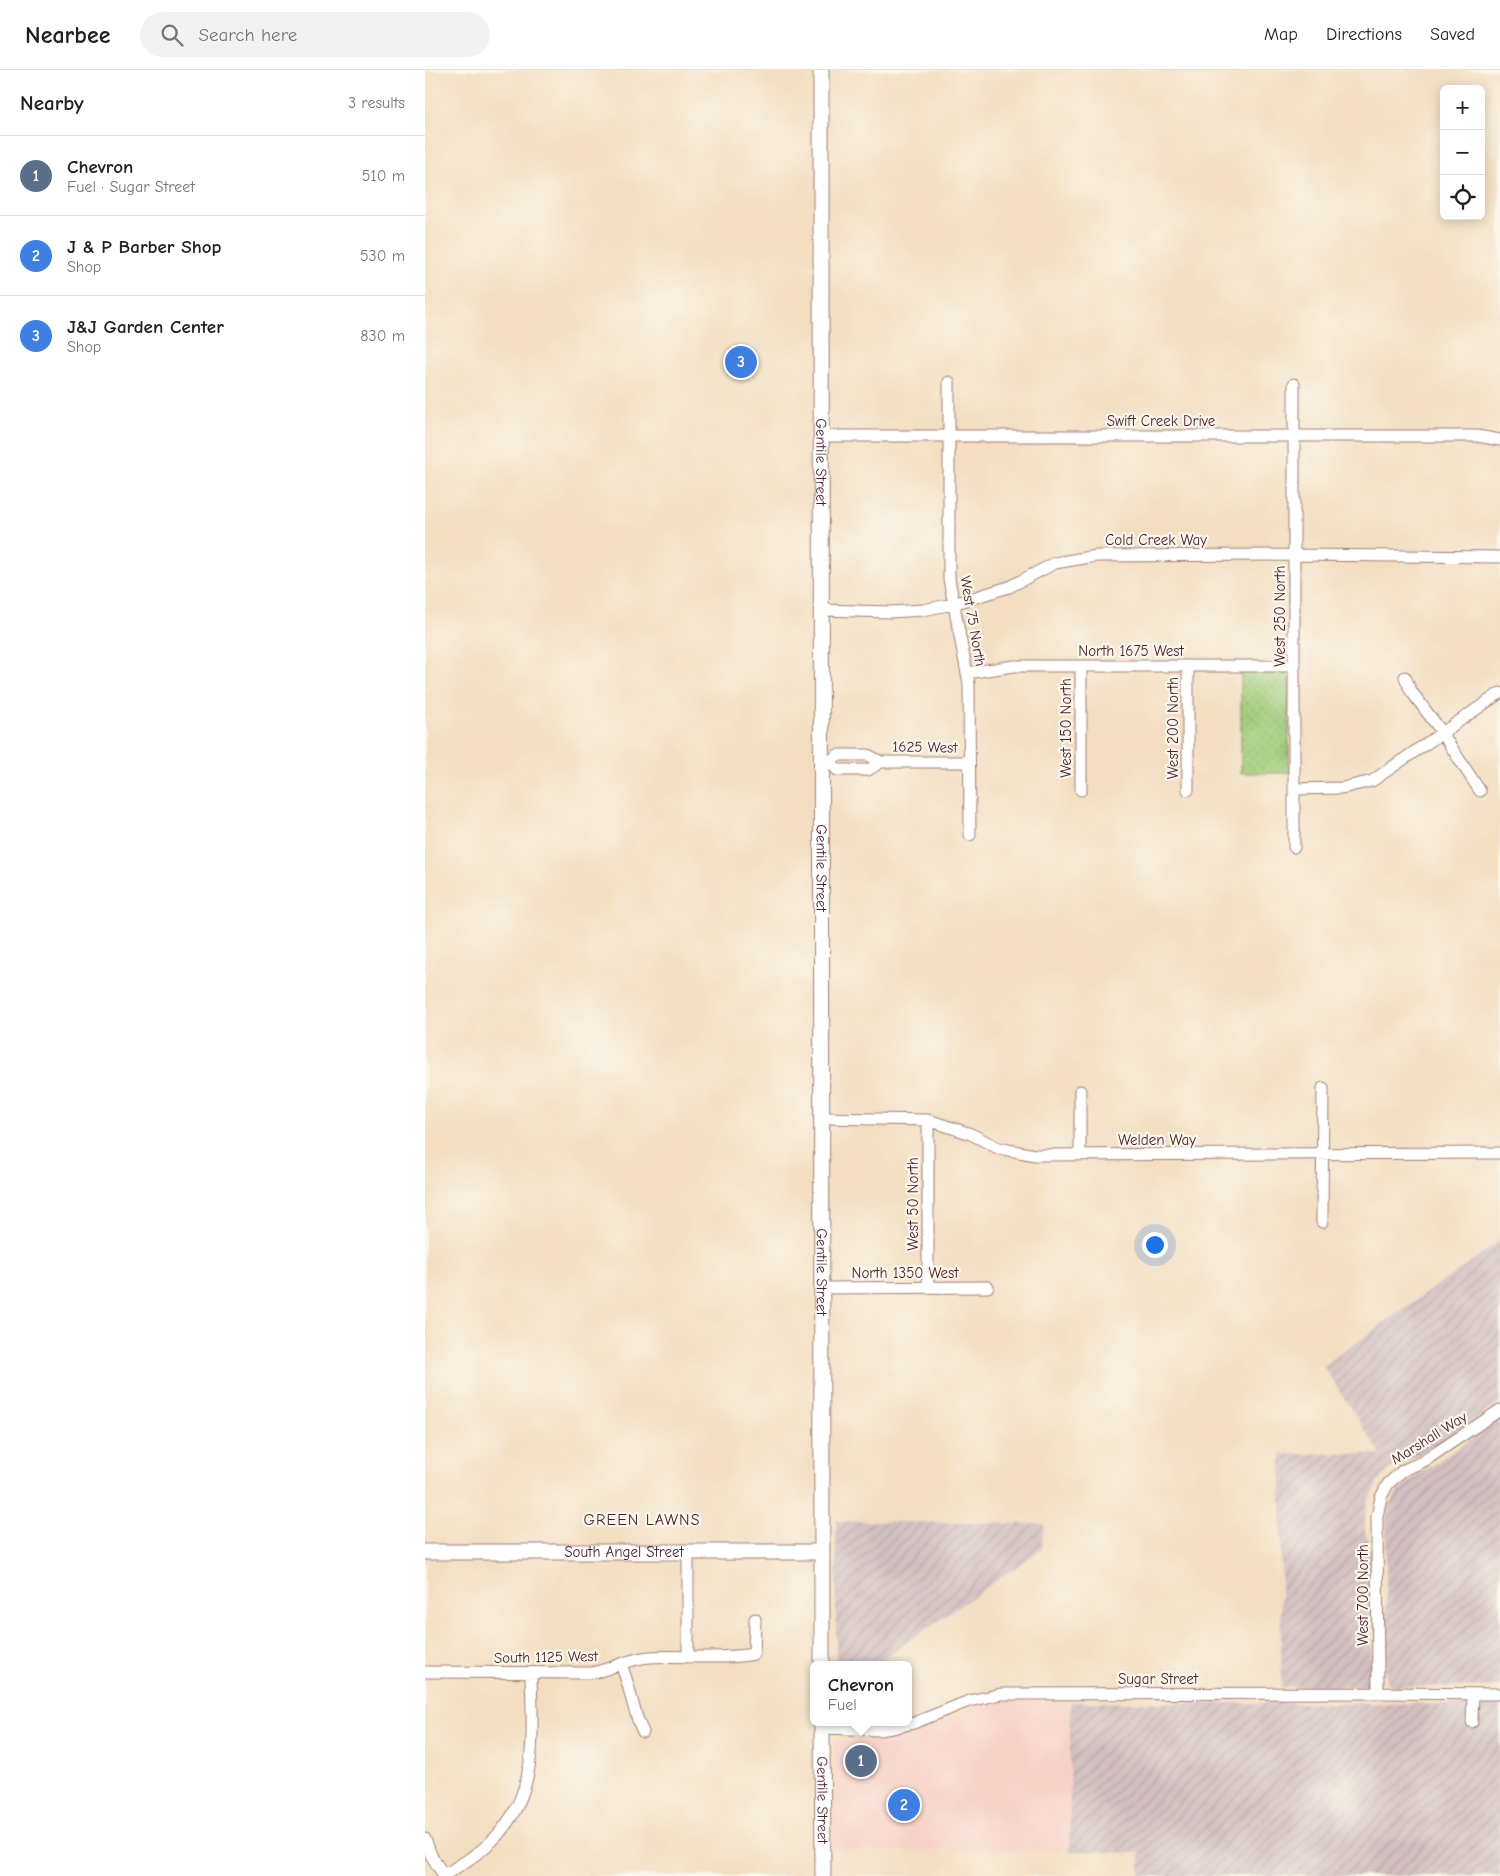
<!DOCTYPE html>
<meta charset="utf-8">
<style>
:root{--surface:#fff;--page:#f2f2f2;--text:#202124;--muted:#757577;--line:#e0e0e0;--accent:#d1495b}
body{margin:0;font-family:"Comic Neue",sans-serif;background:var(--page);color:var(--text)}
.controls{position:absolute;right:15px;top:15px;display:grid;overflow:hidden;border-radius:8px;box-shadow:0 2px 12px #0003}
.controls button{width:45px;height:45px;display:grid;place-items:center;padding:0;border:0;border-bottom:1px solid var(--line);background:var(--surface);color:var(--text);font:25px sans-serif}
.you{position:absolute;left:729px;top:1174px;width:18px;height:18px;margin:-12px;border:4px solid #fff;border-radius:50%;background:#1a73e8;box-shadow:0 0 0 8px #1a73e833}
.badge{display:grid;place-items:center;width:32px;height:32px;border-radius:50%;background:var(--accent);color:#fff;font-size:16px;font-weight:700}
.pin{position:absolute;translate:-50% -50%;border:2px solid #fff;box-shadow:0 1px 5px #0006}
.popup{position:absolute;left:385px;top:1591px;width:102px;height:65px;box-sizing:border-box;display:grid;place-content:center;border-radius:8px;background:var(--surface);filter:drop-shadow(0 1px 4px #0005);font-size:16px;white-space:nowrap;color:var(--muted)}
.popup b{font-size:19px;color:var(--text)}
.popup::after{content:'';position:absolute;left:50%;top:100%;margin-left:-10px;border:10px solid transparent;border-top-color:var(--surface)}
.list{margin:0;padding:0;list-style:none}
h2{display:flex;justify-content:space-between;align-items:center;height:65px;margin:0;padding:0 20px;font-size:21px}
h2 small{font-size:16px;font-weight:400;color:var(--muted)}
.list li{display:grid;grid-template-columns:32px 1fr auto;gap:15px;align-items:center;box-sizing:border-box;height:80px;padding:0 20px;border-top:1px solid var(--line)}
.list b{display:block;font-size:19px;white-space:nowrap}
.list p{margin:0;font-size:16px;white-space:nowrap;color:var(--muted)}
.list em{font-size:16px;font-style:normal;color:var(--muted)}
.icon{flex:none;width:28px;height:28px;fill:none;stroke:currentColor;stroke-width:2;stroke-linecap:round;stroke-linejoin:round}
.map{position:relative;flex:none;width:1075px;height:1806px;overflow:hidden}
header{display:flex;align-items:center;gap:30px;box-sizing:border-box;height:70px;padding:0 25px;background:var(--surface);border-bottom:1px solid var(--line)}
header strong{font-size:24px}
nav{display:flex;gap:28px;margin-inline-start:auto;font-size:18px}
.search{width:350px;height:45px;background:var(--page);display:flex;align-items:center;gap:12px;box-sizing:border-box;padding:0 18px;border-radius:28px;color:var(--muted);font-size:19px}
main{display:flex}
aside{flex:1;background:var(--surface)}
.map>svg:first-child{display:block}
.built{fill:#f7d1c8}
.industrial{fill:url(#industrial-furrows)}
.park{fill:url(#park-dots);stroke:#747451}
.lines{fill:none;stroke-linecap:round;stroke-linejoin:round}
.minor-casing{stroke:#9e7e76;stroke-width:13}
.major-casing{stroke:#9e7e76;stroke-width:17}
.minor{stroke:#fff;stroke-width:11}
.major{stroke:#fff;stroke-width:15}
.labels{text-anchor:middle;stroke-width:4.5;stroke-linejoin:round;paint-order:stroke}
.street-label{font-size:15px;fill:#4a1f2b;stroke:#fbf7ec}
.neighbourhood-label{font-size:16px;letter-spacing:1px;fill:#4a1f2b;stroke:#fbf7ec}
</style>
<header>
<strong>Nearbee</strong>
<div class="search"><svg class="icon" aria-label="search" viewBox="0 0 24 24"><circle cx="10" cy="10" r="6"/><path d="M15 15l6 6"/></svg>Search here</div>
<nav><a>Map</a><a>Directions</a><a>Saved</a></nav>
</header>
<main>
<aside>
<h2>Nearby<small>3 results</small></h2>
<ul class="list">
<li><span class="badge" style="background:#5c6f8a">1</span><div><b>Chevron</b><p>Fuel · Sugar Street</p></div><em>510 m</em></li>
<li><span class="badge" style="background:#3f7fe0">2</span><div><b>J &amp; P Barber Shop</b><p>Shop</p></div><em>530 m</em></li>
<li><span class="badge" style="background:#3f7fe0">3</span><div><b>J&amp;J Garden Center</b><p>Shop</p></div><em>830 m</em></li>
</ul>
</aside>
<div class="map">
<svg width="1075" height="1806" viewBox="0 0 1075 1806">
<defs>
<pattern id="industrial-furrows" width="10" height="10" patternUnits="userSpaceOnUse" patternTransform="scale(1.25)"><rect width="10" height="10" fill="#d2bfc0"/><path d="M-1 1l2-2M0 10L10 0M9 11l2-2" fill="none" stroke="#b6a4a5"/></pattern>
<pattern id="park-dots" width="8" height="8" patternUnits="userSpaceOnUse" patternTransform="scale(1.25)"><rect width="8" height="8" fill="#9eca77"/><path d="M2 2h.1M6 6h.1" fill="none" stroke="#8aad67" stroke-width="1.8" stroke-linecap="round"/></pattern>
</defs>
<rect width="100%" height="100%" fill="#fbf7ec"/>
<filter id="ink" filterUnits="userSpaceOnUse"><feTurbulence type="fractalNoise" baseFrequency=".02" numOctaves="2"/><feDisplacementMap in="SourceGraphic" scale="10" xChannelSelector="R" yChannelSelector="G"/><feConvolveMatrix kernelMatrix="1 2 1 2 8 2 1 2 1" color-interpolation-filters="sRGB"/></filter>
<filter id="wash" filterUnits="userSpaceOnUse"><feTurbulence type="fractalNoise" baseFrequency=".0096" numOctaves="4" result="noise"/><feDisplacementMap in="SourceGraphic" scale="20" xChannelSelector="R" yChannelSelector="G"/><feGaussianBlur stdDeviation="1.12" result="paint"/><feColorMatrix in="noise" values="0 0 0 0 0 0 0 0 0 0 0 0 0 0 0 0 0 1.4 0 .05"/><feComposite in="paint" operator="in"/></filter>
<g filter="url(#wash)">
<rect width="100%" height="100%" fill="#f3dec1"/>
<path class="built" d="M584 1632H645V1781L407 1780 409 1676 412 1671 456 1670 482 1665 501 1659 547 1637Z"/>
<path class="industrial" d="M1075 1171V1332L1001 1383 977 1392 965 1399 952 1413 942 1433 940 1446V1460L947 1488 946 1611 943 1615 936 1617H856V1384H956L898 1296Z
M1075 1349V1617L967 1616 963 1612 961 1606V1458L962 1443 965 1434 971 1424 978 1416Z
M411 1451 619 1454 617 1479 449 1595H411Z
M645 1632 1075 1634V1806H715V1783L645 1781Z"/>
<path class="park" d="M816 601 859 602 864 607V703H816Z"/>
</g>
<g filter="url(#ink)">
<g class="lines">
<g class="minor-casing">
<path id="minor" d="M524 312V509L544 614 545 765
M397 366H1052L1075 370
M397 540 465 542 498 540 528 534 584 517 630 493 671 486 870 485 1075 487
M763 596V720
M542 603 589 596H870
M980 607 986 621 1013 657 1055 721
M397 692H405L412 685H443L456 692H544
M405 692 412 700H443L456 692
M869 719 917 718 947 711 1075 623
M656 720V596
M869 777V314
M655 1021V1085
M398 1048 503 1050 546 1064 573 1078 610 1085 1074 1083
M897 1152 898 1018
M397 1218 563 1217
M503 1218V1050
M263 1587V1481
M196 1595C206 1617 207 1641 218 1662
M0 1602 166 1603C186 1600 204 1588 225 1587 260 1585 295 1590 329 1584L330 1549
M953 1623 952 1447 956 1427 963 1414 977 1401 999 1391 1075 1340
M1047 1652 1048 1624
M397 1658 454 1660 468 1658 489 1653 544 1631 576 1624 953 1623 1075 1624
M0 1769 6 1785 19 1806
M18 1806C38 1793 61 1780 76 1761 114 1716 107 1658 106 1603"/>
</g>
<g class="major-casing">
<g id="major">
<path id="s1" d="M396 0 397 1595"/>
<path id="s2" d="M0 1482H397"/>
<path id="s3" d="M397 1652 398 1806"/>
</g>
</g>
<use href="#minor" class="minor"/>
<use href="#major" class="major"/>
</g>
</g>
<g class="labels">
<g class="street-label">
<text x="736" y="356">Swift Creek Drive</text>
<text dy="5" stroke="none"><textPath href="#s1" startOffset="392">Gentile Street</textPath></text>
<text x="731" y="475">Cold Creek Way</text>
<text transform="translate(855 546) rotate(-90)" y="5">West 250 North</text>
<text transform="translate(548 551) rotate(80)" y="5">West 75 North</text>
<text x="706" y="586">North 1675 West</text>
<text transform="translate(641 658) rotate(-90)" y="5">West 150 North</text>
<text transform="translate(748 658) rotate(-90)" y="5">West 200 North</text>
<text transform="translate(500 677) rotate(1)" y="5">1625 West</text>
<text dy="5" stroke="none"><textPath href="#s1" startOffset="798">Gentile Street</textPath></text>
<text x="732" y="1075">Welden Way</text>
<text transform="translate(488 1134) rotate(-90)" y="5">West 50 North</text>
<text dy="5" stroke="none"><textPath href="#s1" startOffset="1202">Gentile Street</textPath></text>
<text x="480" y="1208">North 1350 West</text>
<text transform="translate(1004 1368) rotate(-32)" y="5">Marshall Way</text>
<text dy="5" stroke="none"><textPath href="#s2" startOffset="199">South Angel Street</textPath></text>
<text transform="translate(938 1525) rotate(-90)" y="5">West 700 North</text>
<text transform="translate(121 1587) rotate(-1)" y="5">South 1125 West</text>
<text x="733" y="1614">Sugar Street</text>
<text dy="5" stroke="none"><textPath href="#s3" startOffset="78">Gentile Street</textPath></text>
</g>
<g class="neighbourhood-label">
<text x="217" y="1455">GREEN LAWNS</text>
</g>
</g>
</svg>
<div class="controls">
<button>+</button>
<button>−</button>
<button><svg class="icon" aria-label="locate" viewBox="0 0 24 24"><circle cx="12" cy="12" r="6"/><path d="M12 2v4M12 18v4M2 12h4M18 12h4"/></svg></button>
</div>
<div class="you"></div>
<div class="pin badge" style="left:436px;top:1691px;background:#5c6f8a">1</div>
<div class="popup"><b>Chevron</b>Fuel</div>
<div class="pin badge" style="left:479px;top:1735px;background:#3f7fe0">2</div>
<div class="pin badge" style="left:316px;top:292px;background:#3f7fe0">3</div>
</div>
</main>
